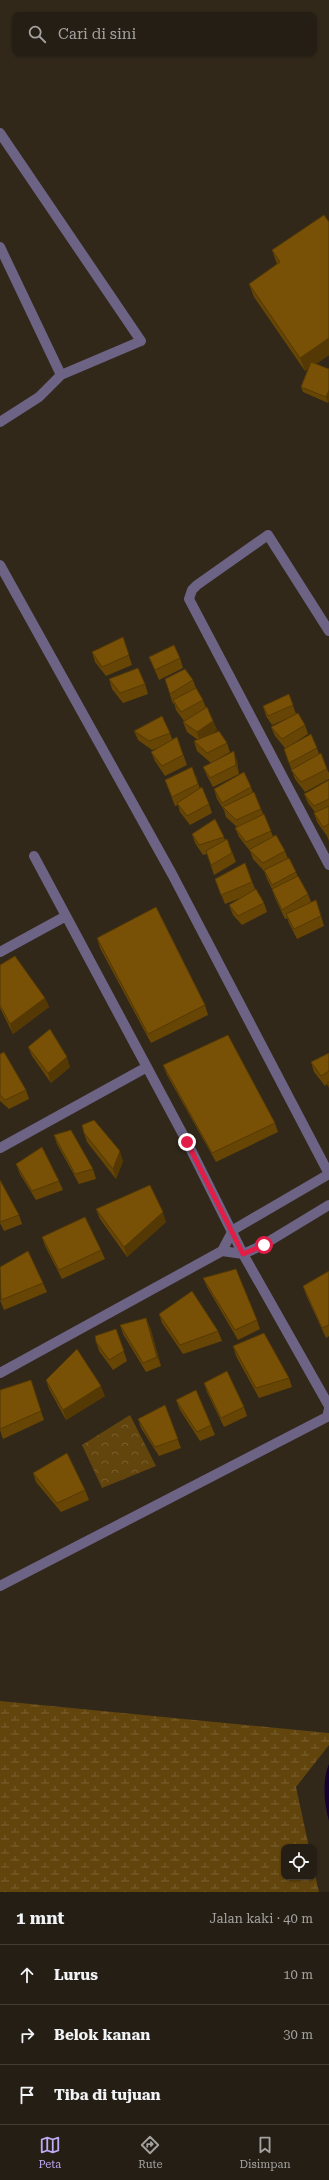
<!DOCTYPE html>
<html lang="id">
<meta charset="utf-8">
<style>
:root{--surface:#251e14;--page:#312b22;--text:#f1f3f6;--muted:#a3a2a0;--line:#423c34;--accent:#bea9f4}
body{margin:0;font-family:"Roboto Serif",serif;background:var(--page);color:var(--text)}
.controls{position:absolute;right:12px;bottom:12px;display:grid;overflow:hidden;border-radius:8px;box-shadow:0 1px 3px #0004}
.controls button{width:36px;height:36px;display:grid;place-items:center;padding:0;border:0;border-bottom:1px solid var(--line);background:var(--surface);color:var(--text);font:20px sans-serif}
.stop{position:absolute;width:12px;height:12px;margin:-9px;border:3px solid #e11d48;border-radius:50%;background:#fff}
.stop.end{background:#e11d48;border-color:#fff;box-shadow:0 1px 4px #0008}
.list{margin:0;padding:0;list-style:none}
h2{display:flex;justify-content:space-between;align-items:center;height:52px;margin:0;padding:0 16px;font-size:17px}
h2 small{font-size:13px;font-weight:400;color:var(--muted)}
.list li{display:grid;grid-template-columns:26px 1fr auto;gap:12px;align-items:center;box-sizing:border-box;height:60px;padding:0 16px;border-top:1px solid var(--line)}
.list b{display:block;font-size:15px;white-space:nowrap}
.list em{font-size:13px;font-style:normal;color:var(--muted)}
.icon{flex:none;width:22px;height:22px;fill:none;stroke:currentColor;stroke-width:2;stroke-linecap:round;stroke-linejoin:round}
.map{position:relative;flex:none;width:329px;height:1892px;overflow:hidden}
.search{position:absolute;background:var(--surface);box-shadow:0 1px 3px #0004;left:12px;right:12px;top:12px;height:44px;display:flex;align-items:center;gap:10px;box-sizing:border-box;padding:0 14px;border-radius:8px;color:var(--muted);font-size:15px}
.sheet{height:232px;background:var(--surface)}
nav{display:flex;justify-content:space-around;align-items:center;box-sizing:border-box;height:56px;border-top:1px solid var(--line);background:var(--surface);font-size:11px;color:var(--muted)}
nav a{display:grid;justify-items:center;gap:2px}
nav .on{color:var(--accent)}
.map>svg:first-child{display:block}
.wetland{fill:url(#wetland-marsh)}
.park{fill:url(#park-crowns)}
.water{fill:#160032}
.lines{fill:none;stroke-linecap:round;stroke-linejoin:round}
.minor{stroke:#6c6385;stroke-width:10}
.wall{fill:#674605}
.shaded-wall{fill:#543904}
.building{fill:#785106;stroke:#543904}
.route{stroke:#e11d48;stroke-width:5}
</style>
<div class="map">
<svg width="329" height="1892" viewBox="0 0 329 1892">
<defs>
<pattern id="wetland-marsh" width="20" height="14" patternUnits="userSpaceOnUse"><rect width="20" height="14" fill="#62440d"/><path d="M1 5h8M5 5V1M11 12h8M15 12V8" fill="none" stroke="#795f30"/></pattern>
<pattern id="park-crowns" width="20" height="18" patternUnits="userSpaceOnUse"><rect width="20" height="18" fill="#62440d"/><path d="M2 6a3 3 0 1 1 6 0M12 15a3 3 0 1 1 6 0" fill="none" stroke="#795f30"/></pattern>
</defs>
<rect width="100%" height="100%" fill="#31281a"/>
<path class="wetland" d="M0 1701 329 1733V1745L296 1787 309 1847H284V1877H314V1870L319 1892H0Z"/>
<path class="park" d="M130 1415 156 1466 102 1488 82 1445Z"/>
<path class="water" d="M329 1764V1821C324 1804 322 1780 329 1764Z"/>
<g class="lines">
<path class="minor" d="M0 133 141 341 61 375
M0 247 61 375 39 397 0 422
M0 565 172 874 329 1174
M329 631 268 535 197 585 192 590 189 599 329 865
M34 856 187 1142 243 1254 329 1406
M0 952 66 916
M0 1148 147 1067
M329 1174 233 1230 222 1251 243 1254 263 1245 329 1205
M0 1373 222 1251
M0 1586 327 1417 329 1409"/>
</g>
<path class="wall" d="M329 222V355L316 364 329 369V400L328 403 303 392 301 387 308 369 305 371 254 297 249 284 277 264 272 250Z
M123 637 132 665 106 676 95 662 92 652Z
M149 657 180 658 183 668 159 680Z
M109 679 145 684 148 694 123 703 112 689Z
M165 679 193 680 196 688 203 700 206 708 213 721 217 730 210 735 227 743 230 752 211 763 197 751 194 741 198 740 187 732 183 722 184 721 176 710 174 703 173 704Z
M289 694 296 714 305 725 308 734 288 747 317 748 319 754 327 769 329 773V779L305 792 295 779 289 763 285 748 275 736 271 727 288 718 272 725 266 716 263 706Z
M134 731 170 733 172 739 177 737 187 765 165 776 155 761 151 752 157 748 152 750 138 740Z
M237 761 239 774 213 787 207 776 203 767Z
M196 776 200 789 209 804 212 813 190 825 180 812 178 805 175 806 165 780Z
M329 780V841L327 836 317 822 314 813 315 812 308 803 304 794Z
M251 787 253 793 261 809 273 836 285 851 288 859 296 872 298 877 308 894 311 902 316 900 319 909 324 926 297 939 289 923 287 918 285 919 275 898 272 889 267 879 264 871 253 859 250 851 239 837 235 828 237 827 226 817 224 810 217 799 214 789Z
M192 834 224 837 225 840 227 839 236 862 214 875 207 854 203 855 195 843Z
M245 863 255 889 264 903 267 912 242 925 233 915 229 905 243 897 225 904 215 879Z
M97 938 205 1005 208 1015 151 1043 100 948Z
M0 965 45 998 49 1007 13 1034 0 1008Z
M28 1047 70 1067 51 1083 32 1056Z
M329 1053V1088L327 1084 325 1086 314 1072 311 1062Z
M0 1054 26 1090 29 1099 9 1109 0 1101Z
M163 1065 275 1123 278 1132 216 1162 167 1075Z
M84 1133 123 1161 116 1179 87 1142Z
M54 1135 93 1169 96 1179 79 1184 57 1144Z
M16 1164 59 1181 63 1190 36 1200 20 1174Z
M0 1180 19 1215 22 1224 4 1231 0 1223Z
M96 1209 166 1222 127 1257 100 1219Z
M42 1237 101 1250 105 1259 62 1279 45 1246Z
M329 1271V1336L326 1338 306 1295 303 1286Z
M203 1278 257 1320 260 1329 238 1340 207 1287Z
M43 1283 47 1292 4 1310 0 1300Z
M159 1314 218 1331 222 1341 183 1354 162 1323Z
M120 1325 150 1327 161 1366 146 1372 123 1334Z
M116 1329 127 1361 113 1370 99 1351 96 1342Z
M233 1346 289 1378 292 1387 259 1398 236 1356Z
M46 1380 105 1396 66 1420 49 1389Z
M204 1383 244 1407 247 1416 224 1427 207 1392Z
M0 1390H34L44 1420 3 1439 0 1430Z
M176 1400 211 1425 215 1435 200 1441 180 1410Z
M165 1405 181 1448 159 1456 141 1428 138 1419Z
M33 1473 85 1490 89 1500 61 1512 36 1482Z"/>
<path class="shaded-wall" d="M329 338V355L305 371 300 358Z
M329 390V400L328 403 326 397Z
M213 721 217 730 200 742 197 732Z
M234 751 237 761 239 774 236 765Z
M45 998 49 1007 13 1034 10 1024Z
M67 1057 70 1067 51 1083 48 1073Z
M120 1151 123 1161 116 1179 113 1169Z
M163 1212 166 1222 127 1257 124 1247Z
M146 1318 150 1327 161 1366 157 1357Z
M101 1386 105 1396 66 1420 63 1410Z"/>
<path class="building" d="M324 215 329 222V338L300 358 249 284 280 262 272 250Z
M311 362 329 369V390L326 397 301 387Z
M123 637 129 655 102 667 92 652Z
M174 645 180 658 155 670 149 657Z
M138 668 145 684 120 693 109 679Z
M185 669 193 680 170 694 165 679Z
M196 688 203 700 181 712 173 700Z
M289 694 293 705 268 716 263 706Z
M207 707 213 721 197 732 183 722Z
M298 713 305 725 282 739 271 727Z
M162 716 170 733 149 741 134 731Z
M219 731 227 743 207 753 194 741Z
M311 734 317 748 289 763 284 749Z
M177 737 183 755 162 766 151 752Z
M234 751 236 765 210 778 203 767Z
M321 753 327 769 301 782 291 770Z
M192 767 198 784 172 797 165 780Z
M244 772 251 787 222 803 214 789Z
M329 780V799L314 806 304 794Z
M202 787 209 804 187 816 177 803Z
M254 792 261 809 236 820 223 807Z
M329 806V824L323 827 314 813Z
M264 814 271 831 246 842 235 828Z
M215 819 224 837 199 845 192 834Z
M276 835 285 851 263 863 249 850Z
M227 839 232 853 211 865 206 851Z
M289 858 296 872 272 885 264 870Z
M245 863 252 882 221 895 215 879Z
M298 876 308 894 282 910 272 889Z
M256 889 264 903 238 916 229 905Z
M316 900 321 916 294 929 286 914Z
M156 907 205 1005 148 1034 97 938Z
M15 956 45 998 10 1024 0 1005V965Z
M50 1029 67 1057 48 1073 28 1047Z
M228 1035 275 1123 212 1153 163 1065Z
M4 1052 26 1090 5 1100 0 1095V1054Z
M329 1053V1071L321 1076 311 1062Z
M329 1082V1087L327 1083Z
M94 1120 120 1151 113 1169 84 1133 82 1125Z
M71 1130 93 1169 75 1174 54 1135Z
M42 1147 59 1181 32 1191 16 1164Z
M0 1180 19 1215 0 1222Z
M150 1185 163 1212 124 1247 96 1209Z
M85 1217 101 1250 59 1270 42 1237Z
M28 1251 43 1283 1 1300 0 1267Z
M236 1269 257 1320 235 1330 203 1278Z
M329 1271V1325L322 1328 303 1286Z
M192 1291 218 1331 180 1345 159 1314Z
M146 1318 157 1357 143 1363 120 1325Z
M116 1329 124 1351 109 1360 96 1342 95 1336Z
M264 1333 289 1378 256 1388 233 1346Z
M77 1349 101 1386 63 1410 46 1380Z
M227 1371 244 1407 221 1418 204 1383Z
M31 1380 41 1411 0 1429V1390Z
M196 1390 211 1425 197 1432 176 1400Z
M165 1405 178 1439 155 1447 138 1419Z
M67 1453 85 1490 57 1503 33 1473Z"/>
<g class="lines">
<path class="route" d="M187 1142 243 1254 264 1245"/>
</g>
</svg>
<div class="controls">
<button><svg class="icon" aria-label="locate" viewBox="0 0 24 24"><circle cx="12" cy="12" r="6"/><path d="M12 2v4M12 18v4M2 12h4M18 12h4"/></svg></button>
</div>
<div class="stop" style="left:264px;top:1245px"></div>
<div class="stop end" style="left:187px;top:1142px"></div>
<div class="search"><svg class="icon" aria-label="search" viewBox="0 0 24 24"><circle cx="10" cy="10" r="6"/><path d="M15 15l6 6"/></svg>Cari di sini</div>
</div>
<section class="sheet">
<h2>1 mnt<small>Jalan kaki · 40 m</small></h2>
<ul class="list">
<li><svg class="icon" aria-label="ahead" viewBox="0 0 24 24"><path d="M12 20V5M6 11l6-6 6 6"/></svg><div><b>Lurus</b></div><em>10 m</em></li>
<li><svg class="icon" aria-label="right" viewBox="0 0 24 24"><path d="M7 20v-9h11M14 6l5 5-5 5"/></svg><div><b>Belok kanan</b></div><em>30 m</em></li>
<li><svg class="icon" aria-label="arrive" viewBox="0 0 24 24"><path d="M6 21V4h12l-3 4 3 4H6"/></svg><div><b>Tiba di tujuan</b></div></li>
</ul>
</section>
<nav>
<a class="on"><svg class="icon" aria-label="map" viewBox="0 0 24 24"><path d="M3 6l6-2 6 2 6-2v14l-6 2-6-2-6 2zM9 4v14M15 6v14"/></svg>Peta</a>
<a><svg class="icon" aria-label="directions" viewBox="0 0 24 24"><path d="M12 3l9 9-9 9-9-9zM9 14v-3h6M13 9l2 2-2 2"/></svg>Rute</a>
<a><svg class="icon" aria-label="saved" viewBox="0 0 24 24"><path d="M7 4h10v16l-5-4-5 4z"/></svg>Disimpan</a>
</nav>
